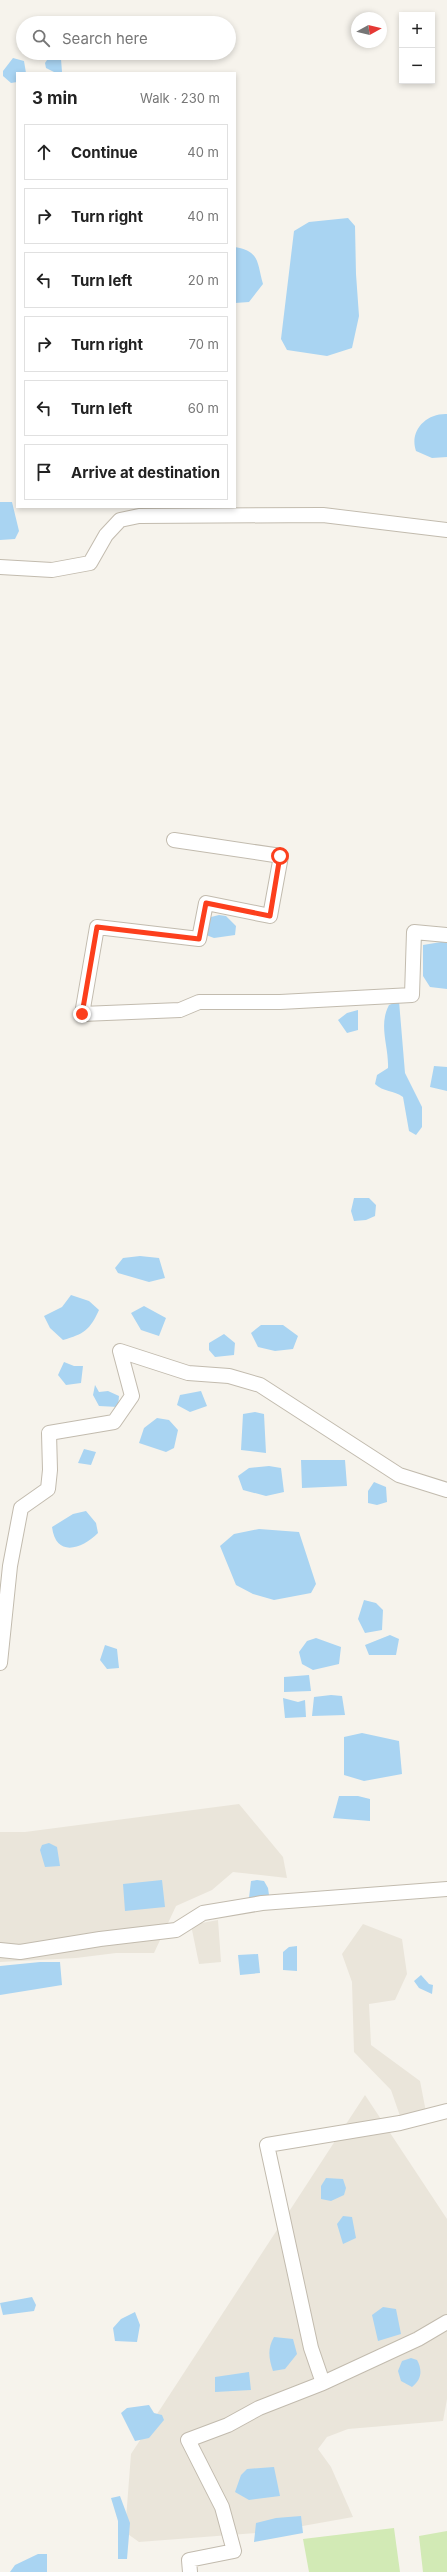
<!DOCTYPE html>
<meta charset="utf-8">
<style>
:root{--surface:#fff;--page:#f2f2f2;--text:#222;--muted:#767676;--line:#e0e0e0}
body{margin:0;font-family:Inter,sans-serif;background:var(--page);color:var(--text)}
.controls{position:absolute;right:12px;top:12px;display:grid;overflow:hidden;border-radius:0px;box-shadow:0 2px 6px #0003}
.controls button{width:36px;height:36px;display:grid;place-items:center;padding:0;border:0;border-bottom:1px solid var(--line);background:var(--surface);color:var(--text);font:20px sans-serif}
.compass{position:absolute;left:351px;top:12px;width:36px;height:36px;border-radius:50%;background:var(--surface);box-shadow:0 2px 6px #0003;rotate:82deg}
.stop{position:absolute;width:12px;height:12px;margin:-9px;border:3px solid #fc3f1d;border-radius:50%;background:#fff}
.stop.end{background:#fc3f1d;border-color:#fff;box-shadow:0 1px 4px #0008}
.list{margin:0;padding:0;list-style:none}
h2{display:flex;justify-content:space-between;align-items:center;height:52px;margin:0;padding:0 16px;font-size:17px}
h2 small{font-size:13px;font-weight:400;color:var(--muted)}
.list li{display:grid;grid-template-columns:26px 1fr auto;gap:12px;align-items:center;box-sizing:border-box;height:56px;margin:0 8px 8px;padding:0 8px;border:1px solid var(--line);border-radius:0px}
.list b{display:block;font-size:15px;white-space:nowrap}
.list em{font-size:13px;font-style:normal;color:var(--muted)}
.icon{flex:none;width:22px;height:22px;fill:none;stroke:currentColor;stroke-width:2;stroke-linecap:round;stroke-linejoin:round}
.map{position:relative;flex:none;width:447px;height:2572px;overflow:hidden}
.search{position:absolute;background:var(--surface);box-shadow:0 2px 6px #0003;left:16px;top:16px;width:220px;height:44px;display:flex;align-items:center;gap:10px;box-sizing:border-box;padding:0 14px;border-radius:22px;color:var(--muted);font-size:15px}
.panel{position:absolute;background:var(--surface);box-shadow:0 2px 6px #0003;left:16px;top:72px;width:220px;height:436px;border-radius:0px}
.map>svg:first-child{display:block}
.residential{fill:#eae5da}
.green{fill:#d2eab5}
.water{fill:#a9d4f2}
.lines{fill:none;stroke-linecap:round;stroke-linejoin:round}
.minor-casing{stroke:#c2bbae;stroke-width:16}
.minor{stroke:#fff;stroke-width:14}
.route{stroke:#fc3f1d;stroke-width:5}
</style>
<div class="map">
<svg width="447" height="2572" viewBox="0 0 447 2572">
<rect width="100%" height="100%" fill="#f6f3ec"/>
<path class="residential" d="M239 1804 283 1857 287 1878 233 1872 212 1890 176 1906 154 1953H116L76 1958 0 1962V1832H25Z
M218 1920 221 1962 199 1964 191 1925Z
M363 1924 402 1939 407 1974 395 2000 369 2004 371 2045 420 2081 426 2112 400 2116 391 2090 354 2052 352 1982 342 1954Z
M365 2095 447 2219V2399L443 2421 348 2429 327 2437 318 2449 331 2467 353 2517 269 2532 139 2542 125 2532 131 2454Z"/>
<path class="green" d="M394 2528 400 2572H309L303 2539Z
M447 2531V2572H423L419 2536Z"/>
<path class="water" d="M13 58 24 61 26 73H17V82L11 83 3 76V71Z
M56 58 61 59 62 72H54L46 68 45 63 47 60Z
M348 218 355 226 356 274 359 316 352 348 327 356 287 350 281 339 294 231 309 222Z
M235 247C260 251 257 263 263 284L249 302 235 303Z
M447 414V457L432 458 416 451C409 431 426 413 447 414Z
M0 502H12L19 531 15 539 0 540Z
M219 915 226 916 236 926 235 935 214 938 206 935 211 917Z
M447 941V989L430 987 423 976V945Z
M399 1001 405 1073 422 1107V1127L416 1135 409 1131 403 1097C394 1090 383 1092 375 1084L377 1075 388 1068C389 1046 378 1026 389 1005Z
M358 1010V1030L347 1033 338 1020 347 1013Z
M434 1066 447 1067V1091L430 1087Z
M354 1198H369L376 1205 375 1216 366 1220 354 1221 351 1211Z
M140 1256 159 1258 165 1278 149 1282 118 1273 115 1268 123 1258Z
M71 1295 89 1301 99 1310C90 1330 84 1334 63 1340L50 1328 44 1316 62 1307Z
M144 1306 166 1318 159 1336 141 1330 131 1313Z
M261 1325H283L298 1336 293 1349 275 1351 258 1347 251 1333Z
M224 1334 235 1343 234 1355 215 1357 209 1350V1343Z
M64 1362 74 1366H83L81 1383 66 1385 58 1375Z
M95 1385 99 1392 108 1391 119 1396 118 1407 99 1406 93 1395Z
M201 1391 207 1406 190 1412 177 1405 180 1395Z
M255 1412 264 1414 266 1453 241 1450 243 1414Z
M157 1418 169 1420 178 1430 174 1448 166 1452 139 1443 144 1428Z
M84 1449 96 1452 91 1465 78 1463Z
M301 1460H345L347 1486 302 1488Z
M269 1466 281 1468 284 1492 266 1496 243 1490 238 1476 249 1468Z
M374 1482 386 1487 387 1502 377 1505 368 1503V1491Z
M86 1511 96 1523 98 1533C82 1549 56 1558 52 1527L73 1514Z
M259 1529 299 1532 316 1584 311 1593 274 1600 253 1594 236 1585 220 1546 234 1534Z
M364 1600 376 1603 383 1610 382 1630 365 1633 358 1619Z
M390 1635 399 1639 396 1655H369L365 1645Z
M316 1638 341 1647 339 1664 313 1670 302 1664 299 1652 307 1641Z
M105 1645 117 1649 119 1668 107 1669 100 1660Z
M309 1675 311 1691 284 1692V1677Z
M331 1695 342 1696 345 1715 312 1716 314 1697Z
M283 1698 298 1702 305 1700 306 1717 285 1718Z
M362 1733 399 1741 402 1774 364 1781 344 1775V1737Z
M339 1796H358L370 1799V1821L333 1818Z
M49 1843 57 1847 60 1866 45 1867 40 1850 42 1845Z
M162 1880 165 1907 125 1911 123 1884Z
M257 1880 264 1881 268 1888 269 1895 249 1898 251 1881Z
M297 1946V1971L283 1970V1952L289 1947Z
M258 1954 260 1973 240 1975 238 1955Z
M40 1962H60L62 1985 0 1995V1966Z
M421 1975 429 1984 433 1985 432 1994 419 1988 414 1981Z
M326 2178 343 2179 346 2188 344 2195 331 2201 321 2199V2186Z
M343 2216 352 2217 356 2238 343 2244 337 2224Z
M32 2297 36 2305 34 2311 3 2315 0 2303Z
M383 2307 396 2309 401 2334 378 2341 372 2315Z
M135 2312 140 2325 137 2342 115 2341 113 2328 121 2319Z
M274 2337 293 2339 297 2354 285 2369 273 2371C269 2359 267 2349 274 2337Z
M411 2358 417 2360C423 2371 421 2380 412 2387L401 2381 398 2371 402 2361Z
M249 2372 251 2390 215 2392V2377Z
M149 2405 154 2413 162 2415 164 2420 149 2438 135 2441 121 2413 127 2408Z
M274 2467 280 2496 249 2500 235 2492 241 2475 247 2469Z
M120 2496 130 2523 127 2559H118V2521L111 2498Z
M301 2516 303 2533 254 2542 256 2523 276 2518Z
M38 2554H47V2572H10L15 2565Z"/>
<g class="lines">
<g class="minor-casing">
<path id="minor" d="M0 567 52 570 90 563 106 535 120 520 139 516 323 515 447 530
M174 840 281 856 270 916 206 903 199 939 97 927 82 1014 180 1010 199 1002H280L412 995 414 932 447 935
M0 1663 10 1566 21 1508 48 1489 50 1470 49 1433 114 1422 132 1396 120 1351 188 1373 229 1376 260 1385 399 1475 447 1490
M0 1950 20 1952 100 1939 176 1930 203 1913 262 1903 447 1889
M323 2383 418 2339 447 2322
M190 2572 189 2560 234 2551 222 2507 188 2440 228 2425 259 2408 323 2383 311 2348 267 2145 400 2123 447 2111"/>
</g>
<use href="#minor" class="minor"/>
</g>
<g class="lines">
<path class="route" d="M82 1014 97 927 199 939 206 903 270 916 280 856"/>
</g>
</svg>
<div class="controls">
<button>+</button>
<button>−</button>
</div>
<svg class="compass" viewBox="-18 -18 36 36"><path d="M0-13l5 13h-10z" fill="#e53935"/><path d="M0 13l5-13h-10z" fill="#767676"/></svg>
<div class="stop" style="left:280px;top:856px"></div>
<div class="stop end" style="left:82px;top:1014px"></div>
<div class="search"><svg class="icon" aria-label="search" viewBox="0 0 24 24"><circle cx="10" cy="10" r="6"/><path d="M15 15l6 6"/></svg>Search here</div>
<section class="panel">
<h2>3 min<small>Walk · 230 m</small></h2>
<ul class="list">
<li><svg class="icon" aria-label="ahead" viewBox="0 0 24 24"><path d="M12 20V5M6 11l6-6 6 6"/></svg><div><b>Continue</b></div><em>40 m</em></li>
<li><svg class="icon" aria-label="right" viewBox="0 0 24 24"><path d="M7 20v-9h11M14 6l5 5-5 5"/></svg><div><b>Turn right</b></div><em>40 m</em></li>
<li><svg class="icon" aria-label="left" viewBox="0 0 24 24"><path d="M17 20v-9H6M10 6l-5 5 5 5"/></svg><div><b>Turn left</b></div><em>20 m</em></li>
<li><svg class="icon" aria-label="right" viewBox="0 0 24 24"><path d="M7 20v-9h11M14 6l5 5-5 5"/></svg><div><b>Turn right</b></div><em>70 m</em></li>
<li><svg class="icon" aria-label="left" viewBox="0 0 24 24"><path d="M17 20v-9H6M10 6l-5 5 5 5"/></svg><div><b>Turn left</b></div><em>60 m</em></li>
<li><svg class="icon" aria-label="arrive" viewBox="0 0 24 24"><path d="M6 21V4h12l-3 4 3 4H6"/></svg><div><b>Arrive at destination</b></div></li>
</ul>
</section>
</div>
